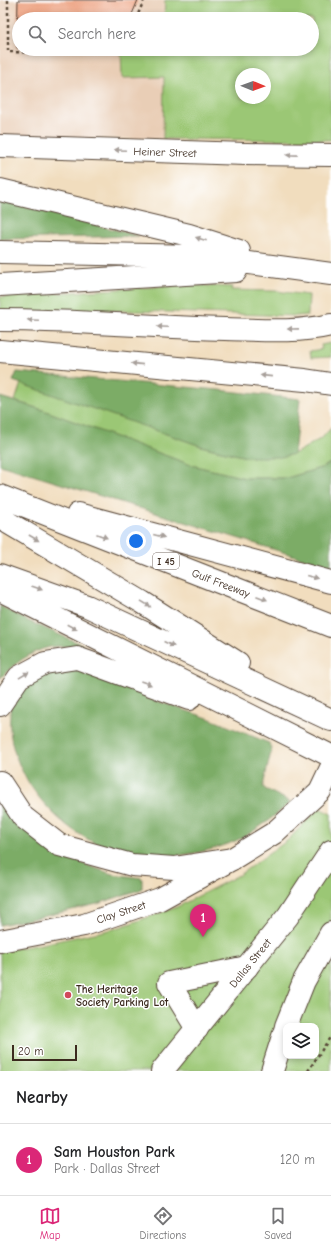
<!DOCTYPE html>
<meta charset="utf-8">
<style>
:root{--surface:#fff;--page:#f6f6f6;--text:#202124;--muted:#757577;--line:#e0e0e0;--accent:#db2777}
body{margin:0;font-family:"Comic Neue",sans-serif;background:var(--page);color:var(--text)}
.controls{position:absolute;right:12px;bottom:12px;display:grid;overflow:hidden;border-radius:8px;box-shadow:0 2px 6px #0003}
.controls button{width:36px;height:36px;display:grid;place-items:center;padding:0;border:0;border-bottom:1px solid var(--line);background:var(--surface);color:var(--text);font:20px sans-serif}
.compass{position:absolute;left:235px;top:68px;width:36px;height:36px;border-radius:50%;background:var(--surface);box-shadow:0 2px 6px #0003;rotate:91deg}
.scale{position:absolute;left:12px;bottom:10px;width:65px;box-sizing:border-box;padding-left:4px;border:2px solid #3b2a1e;border-top:0;font-size:11px;line-height:14px;white-space:nowrap;color:#3b2a1e;-webkit-text-stroke:3px #fff;paint-order:stroke}
.you{position:absolute;left:136px;top:541px;width:14px;height:14px;margin:-10px;border:3px solid #fff;border-radius:50%;background:#1a73e8;box-shadow:0 0 0 6px #1a73e833}
.badge{display:grid;place-items:center;width:26px;height:26px;border-radius:50%;background:var(--accent);color:#fff;font-size:13px;font-weight:700}
.pin{position:absolute;translate:-50% -33px;filter:drop-shadow(0 1px 2px #0008)}
.pin::after{content:'';position:absolute;top:21px;width:14px;height:12px;background:inherit;clip-path:polygon(0 0,100% 0,50% 100%)}
.list{margin:0;padding:0;list-style:none}
h2{display:flex;justify-content:space-between;align-items:center;height:52px;margin:0;padding:0 16px;font-size:17px}
h2 small{font-size:13px;font-weight:400;color:var(--muted)}
.list li{display:grid;grid-template-columns:26px 1fr auto;gap:12px;align-items:center;box-sizing:border-box;height:72px;padding:0 16px;border-top:1px solid var(--line)}
.list b{display:block;font-size:15px;white-space:nowrap}
.list p{margin:0;font-size:13px;white-space:nowrap;color:var(--muted)}
.list em{font-size:13px;font-style:normal;color:var(--muted)}
.icon{flex:none;width:22px;height:22px;fill:none;stroke:currentColor;stroke-width:2;stroke-linecap:round;stroke-linejoin:round}
.map{position:relative;flex:none;width:331px;height:1071px;overflow:hidden}
.search{position:absolute;background:var(--surface);box-shadow:0 2px 6px #0003;left:12px;right:12px;top:12px;height:44px;display:flex;align-items:center;gap:10px;box-sizing:border-box;padding:0 14px;border-radius:22px;color:var(--muted);font-size:15px}
.sheet{height:124px;background:var(--surface)}
nav{display:flex;justify-content:space-around;align-items:center;box-sizing:border-box;height:56px;border-top:1px solid var(--line);background:var(--surface);font-size:11px;color:var(--muted)}
nav a{display:grid;justify-items:center;gap:2px}
nav .on{color:var(--accent)}
.map>svg:first-child{display:block}
.built{fill:#e9ceb6}
.green{fill:#9bc774;stroke:#6b7849;fill-rule:evenodd}
.forest{fill:#7cac66;stroke:#5c6b42}
.building{fill:#eb9a76}
.lines{fill:none;stroke-linecap:round;stroke-linejoin:round}
.minor-casing{stroke:#564536;stroke-width:24}
.major-casing{stroke:#564536;stroke-width:24}
.highway-casing{stroke:#564536;stroke-width:24}
.path{stroke:#564536;stroke-width:2.5;stroke-dasharray:3 3;stroke-linecap:butt}
.minor{stroke:#fff;stroke-width:22}
.major{stroke:#fff;stroke-width:22}
.highway{stroke:#fff;stroke-width:22}
.oneway{fill:#a79f9a}
.poi-dot{fill:#d1495b;stroke:#fff;stroke-width:1.5}
.labels{text-anchor:middle;stroke-width:3;stroke-linejoin:round;paint-order:stroke}
.shield{fill:#fff;stroke:#766a62;stroke-width:1}
.shield-label{font-size:10px;font-weight:bold;fill:#3b2a1e}
.street-label{font-size:11px;fill:#3b2a1e;stroke:#fff}
.poi-label{font-size:11px;font-weight:bold;fill:#3b2a1e;stroke:#fff;text-anchor:start}
</style>
<div class="map">
<svg width="331" height="1071" viewBox="0 0 331 1071">
<rect width="100%" height="100%" fill="#fff"/>
<filter id="ink" filterUnits="userSpaceOnUse"><feTurbulence type="fractalNoise" baseFrequency=".025" numOctaves="2"/><feDisplacementMap in="SourceGraphic" scale="8" xChannelSelector="R" yChannelSelector="G"/><feConvolveMatrix kernelMatrix="1 2 1 2 8 2 1 2 1" color-interpolation-filters="sRGB"/></filter>
<filter id="wash" filterUnits="userSpaceOnUse"><feTurbulence type="fractalNoise" baseFrequency=".012" numOctaves="4" result="noise"/><feDisplacementMap in="SourceGraphic" scale="16" xChannelSelector="R" yChannelSelector="G"/><feGaussianBlur stdDeviation="0.9" result="paint"/><feColorMatrix in="noise" values="0 0 0 0 0 0 0 0 0 0 0 0 0 0 0 0 0 1.4 0 .05"/><feComposite in="paint" operator="in"/></filter>
<g filter="url(#wash)">
<rect width="100%" height="100%" fill="#f1ddbe"/>
<path class="built" d="M0 0H165L164 19H19V49H164L163 139 0 138Z"/>
<path class="green" d="M165 0H331V140L163 139 164 77 122 78 121 49H312V19H164ZM241 74H265V98H241Z
M189 285 232 287 231 290 275 291 309 295 308 315 297 316 102 310V314L0 311V297L103 290Z
M331 343V357L311 358 310 351 322 349 321 345Z
M21 383 201 446 246 457 294 454 322 438 331 428V462L324 467 287 478H245L191 465 43 410 15 401Z
M319 808 331 814V1071H0V951L37 945 114 929 175 908 239 875 288 840ZM286 1026H316V1056H286Z"/>
<path class="forest" d="M0 200 139 236 0 239Z
M17 372 219 390 300 399 294 454 281 457H246L201 446 13 381Z
M0 397 43 410 191 465 245 478H287L324 467 331 462V567L0 465Z
M0 606 26 620 83 645 82 649C71 647 61 645 50 647 31 651 12 665 0 679Z
M62 669 81 670 146 693 145 697 208 718 269 743 272 748 263 786 265 789 291 802C272 818 252 835 228 844 193 857 152 860 115 850 61 837 0 769 11 707 22 685 38 675 62 669Z
M0 797 60 851 86 865 112 874 142 878V889L97 904 41 917 0 925Z"/>
<g id="blocks">
<path class="building" d="M18 0H138L130 19H19V48H17Z"/>
</g>
</g>
<g filter="url(#ink)">
<use href="#blocks" fill-opacity="0" stroke="#564536" stroke-width="1"/>
<g class="lines">
<g class="minor-casing">
<path id="minor" d="M0 146 246 154 331 155
M286 1026 304 981 331 933
M197 1029 169 983 247 967
M272 1071 286 1027"/>
</g>
<g class="major-casing">
<path id="major" d="M0 941 84 925 160 899 232 859 274 833 320 791 331 768
M162 1071 288 916 331 851"/>
</g>
<g class="highway-casing">
<path id="highway" d="M0 190 189 235 239 251
M0 252 198 256 331 274
M0 285 236 271
M0 320C75 320 150 327 225 329 260 330 297 333 331 325
M0 351 305 380 331 384
M0 496 331 626
M78 514 331 582
M0 518 142 602 238 663
M0 575 87 606 331 720
M0 590 331 756
M0 705 19 677 45 663 77 658 189 699
M0 782 23 817 59 845 132 865 174 868 232 859"/>
</g>
<path class="path" d="M8 0V52L67 53 97 49
M136 19 144 0
M308 1071 331 1036"/>
<use href="#minor" class="minor"/>
<use href="#major" class="major"/>
<use href="#highway" class="highway"/>
</g>
<defs><path id="oneway-solid" d="M-6-.8H1V-3.2L6.5 0L1 3.2V.8H-6Z"/></defs>
<g class="oneway">
<use href="#oneway-solid" transform="translate(120 150) rotate(-178)"/>
<use href="#oneway-solid" transform="translate(292 155) rotate(-179)"/>
<use href="#oneway-solid" transform="translate(201 239) rotate(-162)"/>
<use href="#oneway-solid" transform="translate(33 320) rotate(-178)"/>
<use href="#oneway-solid" transform="translate(163 327) rotate(-177)"/>
<use href="#oneway-solid" transform="translate(293 329) rotate(179)"/>
<use href="#oneway-solid" transform="translate(137 364) rotate(-174)"/>
<use href="#oneway-solid" transform="translate(266 376) rotate(-174)"/>
<use href="#oneway-solid" transform="translate(102 536) rotate(21)"/>
<use href="#oneway-solid" transform="translate(159 536) rotate(15)"/>
<use href="#oneway-solid" transform="translate(34 538) rotate(30)"/>
<use href="#oneway-solid" transform="translate(312 577) rotate(15)"/>
<use href="#oneway-solid" transform="translate(37 588) rotate(20)"/>
<use href="#oneway-solid" transform="translate(262 598) rotate(21)"/>
<use href="#oneway-solid" transform="translate(146 604) rotate(32)"/>
<use href="#oneway-solid" transform="translate(72 627) rotate(27)"/>
<use href="#oneway-solid" transform="translate(169 644) rotate(25)"/>
<use href="#oneway-solid" transform="translate(24 675) rotate(-31)"/>
<use href="#oneway-solid" transform="translate(146 683) rotate(20)"/>
</g>
</g>
<circle class="poi-dot" cx="68" cy="995" r="4"/>
<g class="labels">
<rect class="shield" x="153" y="553" width="26" height="16" rx="3"/>
<g class="shield-label">
<text x="166" y="565">I 45</text>
</g>
<g class="street-label">
<text transform="translate(165 152) rotate(2)" y="4">Heiner Street</text>
<text transform="translate(221 583) rotate(21)" y="4">Gulf Freeway</text>
<text transform="translate(121 912) rotate(-18)" y="4">Clay Street</text>
<text transform="translate(250 963) rotate(-51)" y="4">Dallas Street</text>
</g>
<g class="poi-label">
<text x="76" y="993">The Heritage<tspan x="76" dy="13">Society Parking Lot</tspan></text>
</g>
</g>
</svg>
<div class="controls">
<button><svg class="icon" aria-label="layers" viewBox="0 0 24 24"><path d="M12 4l9 5-9 5-9-5zM3 14l9 5 9-5"/></svg></button>
</div>
<svg class="compass" viewBox="-18 -18 36 36"><path d="M0-13l5 13h-10z" fill="#e53935"/><path d="M0 13l5-13h-10z" fill="#757577"/></svg>
<div class="scale">20 m</div>
<div class="you"></div>
<div class="pin badge" style="left:203px;top:937px">1</div>
<div class="search"><svg class="icon" aria-label="search" viewBox="0 0 24 24"><circle cx="10" cy="10" r="6"/><path d="M15 15l6 6"/></svg>Search here</div>
</div>
<section class="sheet">
<h2>Nearby<small></small></h2>
<ul class="list">
<li><span class="badge">1</span><div><b>Sam Houston Park</b><p>Park · Dallas Street</p></div><em>120 m</em></li>
</ul>
</section>
<nav>
<a class="on"><svg class="icon" aria-label="map" viewBox="0 0 24 24"><path d="M3 6l6-2 6 2 6-2v14l-6 2-6-2-6 2zM9 4v14M15 6v14"/></svg>Map</a>
<a><svg class="icon" aria-label="directions" viewBox="0 0 24 24"><path d="M12 3l9 9-9 9-9-9zM9 14v-3h6M13 9l2 2-2 2"/></svg>Directions</a>
<a><svg class="icon" aria-label="saved" viewBox="0 0 24 24"><path d="M7 4h10v16l-5-4-5 4z"/></svg>Saved</a>
</nav>
